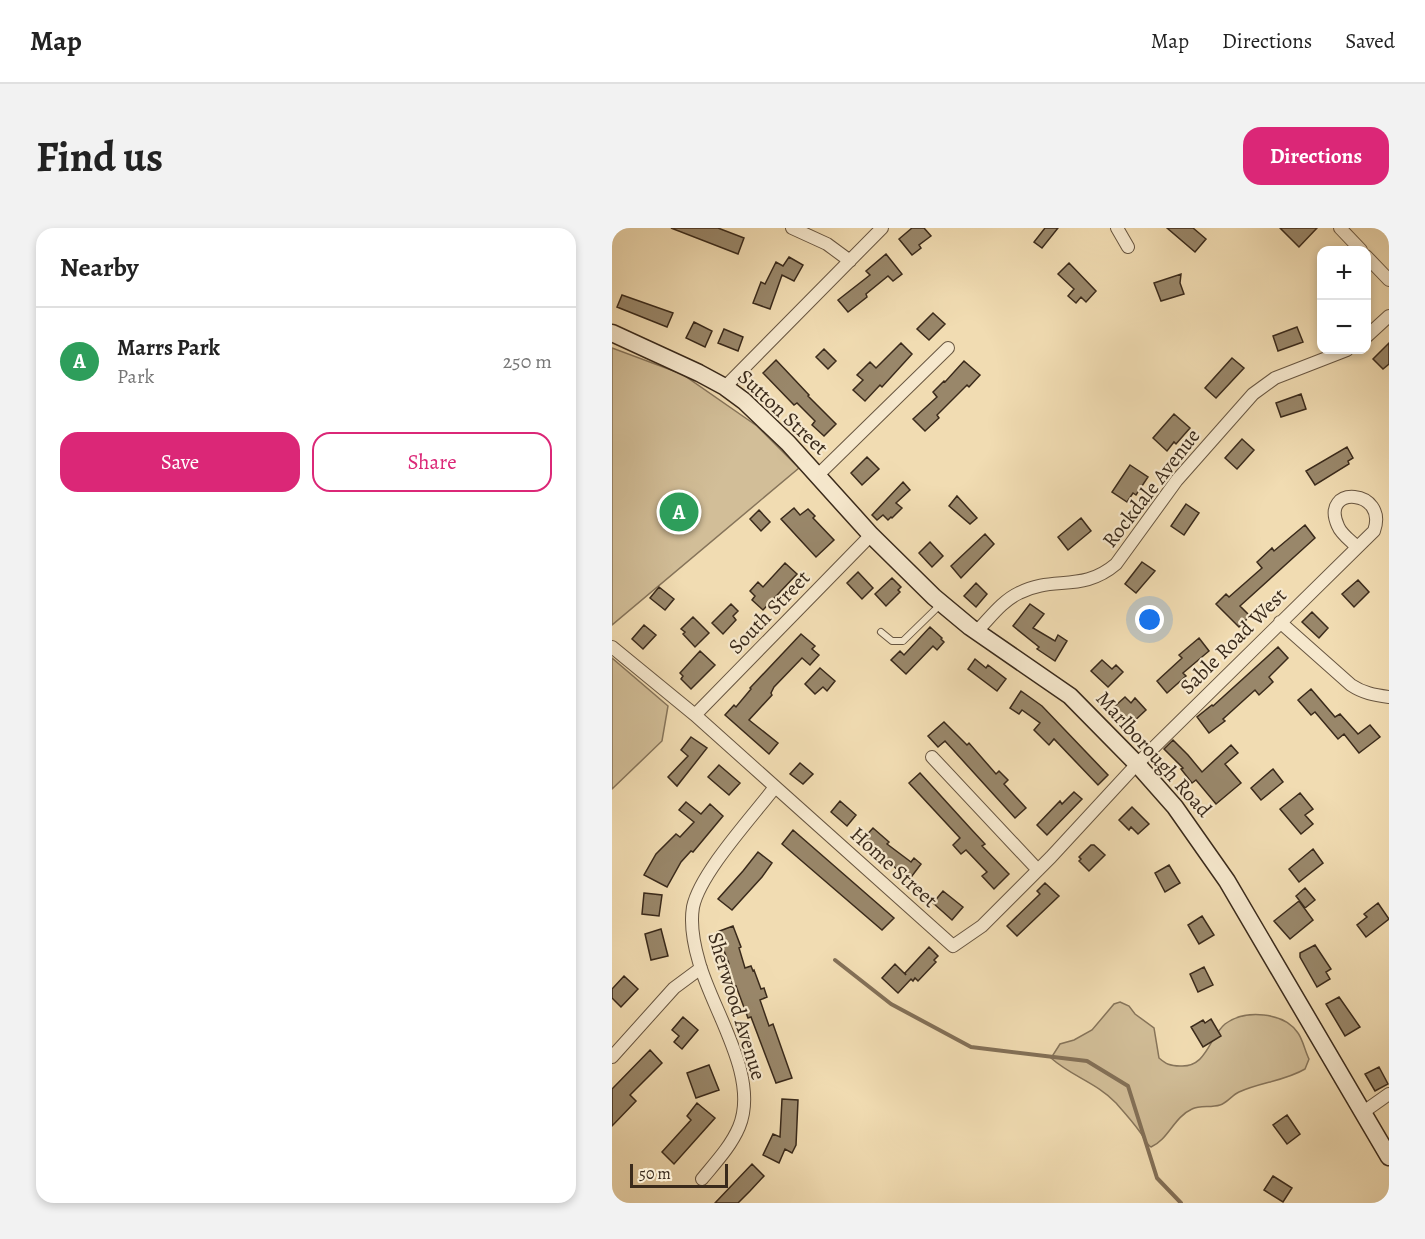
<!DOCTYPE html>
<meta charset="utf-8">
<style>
:root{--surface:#fff;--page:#f2f2f2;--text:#222;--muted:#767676;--line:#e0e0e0;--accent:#db2777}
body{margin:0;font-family:Alegreya,serif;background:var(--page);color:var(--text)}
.controls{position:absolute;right:18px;top:18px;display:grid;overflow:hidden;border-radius:12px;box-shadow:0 3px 9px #0003}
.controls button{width:54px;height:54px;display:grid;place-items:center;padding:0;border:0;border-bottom:2px solid var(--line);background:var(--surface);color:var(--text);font:30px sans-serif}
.scale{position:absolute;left:18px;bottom:15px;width:98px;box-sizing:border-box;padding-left:6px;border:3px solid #3a2a1b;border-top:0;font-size:16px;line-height:21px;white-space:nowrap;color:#3a2a1b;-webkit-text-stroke:4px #f6e8cd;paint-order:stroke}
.you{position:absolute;left:538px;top:392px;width:21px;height:21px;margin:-15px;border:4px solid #fff;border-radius:50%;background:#1a73e8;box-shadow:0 0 0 9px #1a73e833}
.badge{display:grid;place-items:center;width:39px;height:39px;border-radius:50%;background:var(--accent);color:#fff;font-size:20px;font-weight:700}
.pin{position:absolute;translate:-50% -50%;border:3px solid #fff;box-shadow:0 2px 6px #0006}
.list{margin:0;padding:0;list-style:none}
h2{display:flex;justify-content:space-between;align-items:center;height:78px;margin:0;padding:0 24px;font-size:26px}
h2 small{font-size:20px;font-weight:400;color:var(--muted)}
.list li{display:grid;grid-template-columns:39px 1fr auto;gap:18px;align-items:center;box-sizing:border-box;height:108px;padding:0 24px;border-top:2px solid var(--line)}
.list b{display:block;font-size:22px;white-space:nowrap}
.list p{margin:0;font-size:20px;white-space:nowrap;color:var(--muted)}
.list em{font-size:20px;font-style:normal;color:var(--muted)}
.actions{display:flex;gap:12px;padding:18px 24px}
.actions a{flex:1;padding:14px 0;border:2px solid var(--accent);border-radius:18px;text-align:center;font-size:21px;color:var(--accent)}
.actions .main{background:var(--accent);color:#fff}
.map{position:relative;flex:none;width:777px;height:975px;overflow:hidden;border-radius:18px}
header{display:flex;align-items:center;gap:36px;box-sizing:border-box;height:84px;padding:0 30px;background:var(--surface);border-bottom:2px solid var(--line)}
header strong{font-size:28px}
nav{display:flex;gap:33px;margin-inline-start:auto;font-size:21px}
.intro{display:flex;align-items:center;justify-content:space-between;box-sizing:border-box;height:144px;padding:0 36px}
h1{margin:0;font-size:42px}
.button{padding:15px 27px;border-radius:18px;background:var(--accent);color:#fff;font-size:21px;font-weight:700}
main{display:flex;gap:36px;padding:0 36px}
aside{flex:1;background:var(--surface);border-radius:18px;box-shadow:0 3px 9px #0003}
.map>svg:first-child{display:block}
.green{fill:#d2be98;stroke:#86745a;stroke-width:1.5}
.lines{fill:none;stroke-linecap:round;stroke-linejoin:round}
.stream{stroke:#837057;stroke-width:4}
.building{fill:#99876a;stroke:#3a2a1b;stroke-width:1.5}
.lane-casing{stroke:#685641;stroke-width:8}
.street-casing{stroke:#685641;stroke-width:14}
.secondary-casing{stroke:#3a2a1b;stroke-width:19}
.lane{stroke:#f6e8cd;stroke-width:6}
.street{stroke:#f6e8cd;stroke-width:12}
.secondary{stroke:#f6e8cd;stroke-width:16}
.labels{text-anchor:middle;stroke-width:4.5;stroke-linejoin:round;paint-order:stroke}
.street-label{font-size:21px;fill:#3a2a1b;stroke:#f6e8cd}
</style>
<header>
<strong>Map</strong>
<nav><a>Map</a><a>Directions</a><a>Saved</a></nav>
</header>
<div class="intro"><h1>Find us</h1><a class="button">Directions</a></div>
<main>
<aside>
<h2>Nearby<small></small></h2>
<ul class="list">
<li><span class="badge" style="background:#2e9e5b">A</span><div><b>Marrs Park</b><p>Park</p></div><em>250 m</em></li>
</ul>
<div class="actions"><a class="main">Save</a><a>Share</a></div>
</aside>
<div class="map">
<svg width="777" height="975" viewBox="0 0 777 975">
<rect width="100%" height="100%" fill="#f1dcb2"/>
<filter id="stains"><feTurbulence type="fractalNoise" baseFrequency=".00333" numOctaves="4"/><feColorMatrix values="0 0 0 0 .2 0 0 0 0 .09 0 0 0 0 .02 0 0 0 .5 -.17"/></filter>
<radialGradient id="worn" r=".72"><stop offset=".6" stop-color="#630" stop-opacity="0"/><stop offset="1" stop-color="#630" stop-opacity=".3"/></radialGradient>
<path class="green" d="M0 120 70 146 145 198 187 240 0 397Z
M0 430 56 478 50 513 0 561Z
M508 774 517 778 523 786 542 800 547 830C554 836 558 838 568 838 595 840 597 809 613 796 633 781 672 784 686 805 691 812 693 823 697 831L693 841C673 853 649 854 627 864 620 867 615 875 608 877 599 880 588 877 580 881 562 889 556 912 539 919 533 915 532 909 528 904 521 894 512 884 504 875 485 855 459 848 439 830L448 816 462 812 480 802 502 776Z"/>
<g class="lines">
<path class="stream" d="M223 732 279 776 359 819 475 833 516 858 545 950 569 975"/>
</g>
<path class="building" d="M59 0H106L132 10 126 26Z
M300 0H312L319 8 307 17 309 20 300 27 287 11Z
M433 0H446L430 20 422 14Z
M555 0H581L594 11 583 24Z
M668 0H705L687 19Z
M274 26 290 46 281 53 276 48 254 66 255 69 236 84 226 72 258 47 254 43Z
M177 29 191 37 182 53 170 47 158 81 141 75 149 54 153 56 164 34 171 38Z
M457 35 484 63 474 74 469 69 464 75 456 68 462 61 446 46Z
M569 46 568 55 572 66 549 73 542 55Z
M10 67 61 85 55 99 5 79Z
M321 85 333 96 317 112 305 101Z
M82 94 100 103 93 119 74 110Z
M685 99 691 114 666 123 661 108Z
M112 101 131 109 126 123 106 115Z
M289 115 300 126 270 159 268 157 253 173 241 162 251 152 245 147 258 134 264 140Z
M777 115V136L771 141 761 131Z
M212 121 224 133 216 141 204 129Z
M620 130 632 140 604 170 593 160Z
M164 132 197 167 196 168 224 196 212 208 200 197 203 193 185 175 182 177 151 145Z
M352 133 368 147 357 159 355 157 325 187 327 190 313 203 301 191 325 169 321 164 332 153 333 154Z
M689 166 694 181 669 189 664 175Z
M562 186 578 200 564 216 562 214 555 223 541 210Z
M630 211 642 222 625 241 613 230Z
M735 219 741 230 736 233 737 236 703 257 694 243Z
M255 229 267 241 250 257 239 245Z
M518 237 536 249 524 267 521 265 515 274 500 264Z
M291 254 298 262 284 275 290 280 280 290 279 289 276 292 271 287 265 292 260 287Z
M345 268 365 290 358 296 337 278Z
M574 276 587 285 572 307 559 298Z
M182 280 188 287 196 281 203 288 201 290 222 312 204 329 169 291Z
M147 282 158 294 149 303 138 291Z
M469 290 479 303 456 322 446 309Z
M693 297 703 310 628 378 638 388 627 399 604 376 614 366 617 369 650 340 645 334 660 320 662 323Z
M373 306 382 316 349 350 339 338Z
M318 314 331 328 320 339 307 325Z
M530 334 543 343 524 365 513 356Z
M173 335 185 346 151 382 140 372 143 368 138 363 146 354 151 359Z
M246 344 261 360 250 371 235 355Z
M280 350 289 359 286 362 288 364 274 378 263 366Z
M746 352 757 364 742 379 730 366Z
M364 355 375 366 364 379 352 368Z
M47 359 62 371 53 382 38 370Z
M119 376 126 383 121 388 124 392 111 406 100 395Z
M418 376 432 386 421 400 443 413 446 407 455 413 443 433 425 421 427 419 401 398Z
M700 384 716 400 707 410 690 394Z
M81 389 97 405 83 419 71 406 73 404 69 401Z
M32 397 44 407 31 421 20 411Z
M318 399 330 410 329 411 332 414 325 422 321 418 294 446 279 432 288 423 292 427Z
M189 406 203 418 200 421 207 427 198 437 190 430 162 459 159 465 160 467 137 492 166 515 157 526 113 487 122 477 124 479 139 461 138 460Z
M587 410 597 423 571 445 574 448 555 465 545 453 570 430 567 427Z
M666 419 676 430 657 449 661 454 647 467 643 462 611 491 613 493 597 505 585 489 600 477 601 478Z
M88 423 103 437 79 461 69 451 71 448 68 445Z
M363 431 374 440 376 437 394 451 385 463 356 441Z
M490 432 500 441 504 437 511 444 496 459 479 443Z
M208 440 223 453 215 463 211 459 203 466 193 456Z
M699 461 723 489 728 486 746 506 758 497 768 509 747 525 732 506 726 511 703 484 699 487 686 472Z
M409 463 430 478 496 547 486 557 442 511 437 517 422 502 428 495 410 482 407 486 398 480Z
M513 469 519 475 523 470 534 482 519 496 502 479Z
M332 494 355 517 357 515 384 546 387 543 396 552 392 556 414 580 403 590 333 513 326 519 316 508Z
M79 509 95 520 65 558 56 549 76 528 69 522Z
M561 512 576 527 590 544 619 517 626 525 613 536 629 555 604 576 584 552 580 555 569 541 571 540 552 521Z
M188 535 201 546 191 556 178 546Z
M107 537 128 555 117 567 96 549Z
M661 541 671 554 649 572 639 560Z
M308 545 359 601 373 616 370 618 397 646 382 661 370 648 375 644 354 622 349 626 341 617 348 610 297 555Z
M462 564 470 571 435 607 425 597 448 573 450 576Z
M688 565 701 581 693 587 701 596 689 606 668 581Z
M228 573 244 587 235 598 219 584Z
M74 574 89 586 98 576 111 588 81 624 79 623 69 634 55 659 32 647 44 626 64 606 68 609 82 594 67 582Z
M520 579 537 596 526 606 519 599 517 602 507 592Z
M261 600 277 614 275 616 299 634 302 630 309 636 297 652 251 611Z
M181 602 282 690 270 702 170 616Z
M479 617H482L493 627 477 643 467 633 469 631 467 629Z
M701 621 711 635 687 654 677 641Z
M146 624 160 635 150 649 120 682 106 671 131 643Z
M557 637 568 655 553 664 543 645Z
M433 655 447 668 405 708 395 698 428 666 425 663Z
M693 660 703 672 693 680 684 668Z
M331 663 351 679 340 692 321 675Z
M32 665 50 667 47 688 30 686Z
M687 673 701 692 678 711 662 693Z
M766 675 777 691 754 709 745 697 755 689 752 686Z
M590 688 602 707 587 716 576 697Z
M121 698 129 719 127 720 133 740 139 738 141 743 142 742 149 761 152 760 155 769 148 772 157 798 161 796 180 850 164 855 139 789 136 790 124 758 122 759 115 737 117 736 105 704Z
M49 701 56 728 39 732 33 706Z
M703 717 719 741 714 744 718 751 705 759 688 729V725Z
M317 719 326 728 322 732 324 734 306 753 303 750 301 753 299 751 286 765 270 750 283 736 294 747 293 745Z
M592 739 601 757 586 764 578 746Z
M12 748 26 761 9 779 0 770V761Z
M727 769 748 799 733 808 714 776Z
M71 789 86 802 70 821 62 814 67 808 60 802Z
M599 791 609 808 591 819 579 799 591 792 593 795Z
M38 822 50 835 18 867 24 873 0 898V861Z
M97 837 107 862 84 870 75 845Z
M767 839 776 856 763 863 753 846Z
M170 871 186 872 184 917 180 925 173 921 167 935 151 927 161 906 168 909Z
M85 875 103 890 62 936 50 924 79 892 75 888Z
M675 887 688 906 675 916 661 897Z
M140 936 152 948 138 963 126 975H103Z
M661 948 680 960 671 974 652 962Z"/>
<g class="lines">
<g class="lane-casing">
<path id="lane" d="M269 404 280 413H291L329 376"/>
</g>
<g class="street-casing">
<path id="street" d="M180 0 215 16 238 33
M505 0 516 19
M728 0 749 22
M754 28 777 52
M754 109 777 88
M113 159 270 0
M206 247 336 120
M668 394 739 457C751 465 762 467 777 469
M365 403C378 390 390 373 407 365 441 347 470 365 504 336L565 252 641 166 663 150 735 122
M0 419 83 487 341 718 370 698 439 629 525 536 762 303C777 261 707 256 726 298 729 306 739 313 745 319
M83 487 259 307
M320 529 426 642
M0 829 62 760 89 740
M750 885 777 866
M90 951C104 934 119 918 127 899 148 849 100 782 87 734 82 717 78 697 81 679 88 645 141 588 163 559"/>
</g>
<g class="secondary-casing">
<path id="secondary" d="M0 105 87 145 113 159 132 173 176 215 259 307 322 369 358 399 458 468 525 536 563 579 615 653 777 929"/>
</g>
<use href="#lane" class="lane"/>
<use href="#street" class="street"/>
<use href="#secondary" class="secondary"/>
</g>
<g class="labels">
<g class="street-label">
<text transform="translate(171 184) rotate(43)" y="7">Sutton Street</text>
<text transform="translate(539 260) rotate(-52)" y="7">Rockdale Avenue</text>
<text transform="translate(157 384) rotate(-46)" y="7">South Street</text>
<text transform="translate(621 413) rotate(-45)" y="7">Sable Road West</text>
<text transform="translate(542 526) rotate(48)" y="7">Marlborough Road</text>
<text transform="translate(282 639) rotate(42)" y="7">Home Street</text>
<text transform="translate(125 778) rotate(73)" y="7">Sherwood Avenue</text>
</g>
</g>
<rect width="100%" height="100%" filter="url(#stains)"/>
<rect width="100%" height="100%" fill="url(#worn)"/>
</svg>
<div class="controls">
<button>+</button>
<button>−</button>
</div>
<div class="scale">50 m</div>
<div class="you"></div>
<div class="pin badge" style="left:67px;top:284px;background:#2e9e5b">A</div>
</div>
</main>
